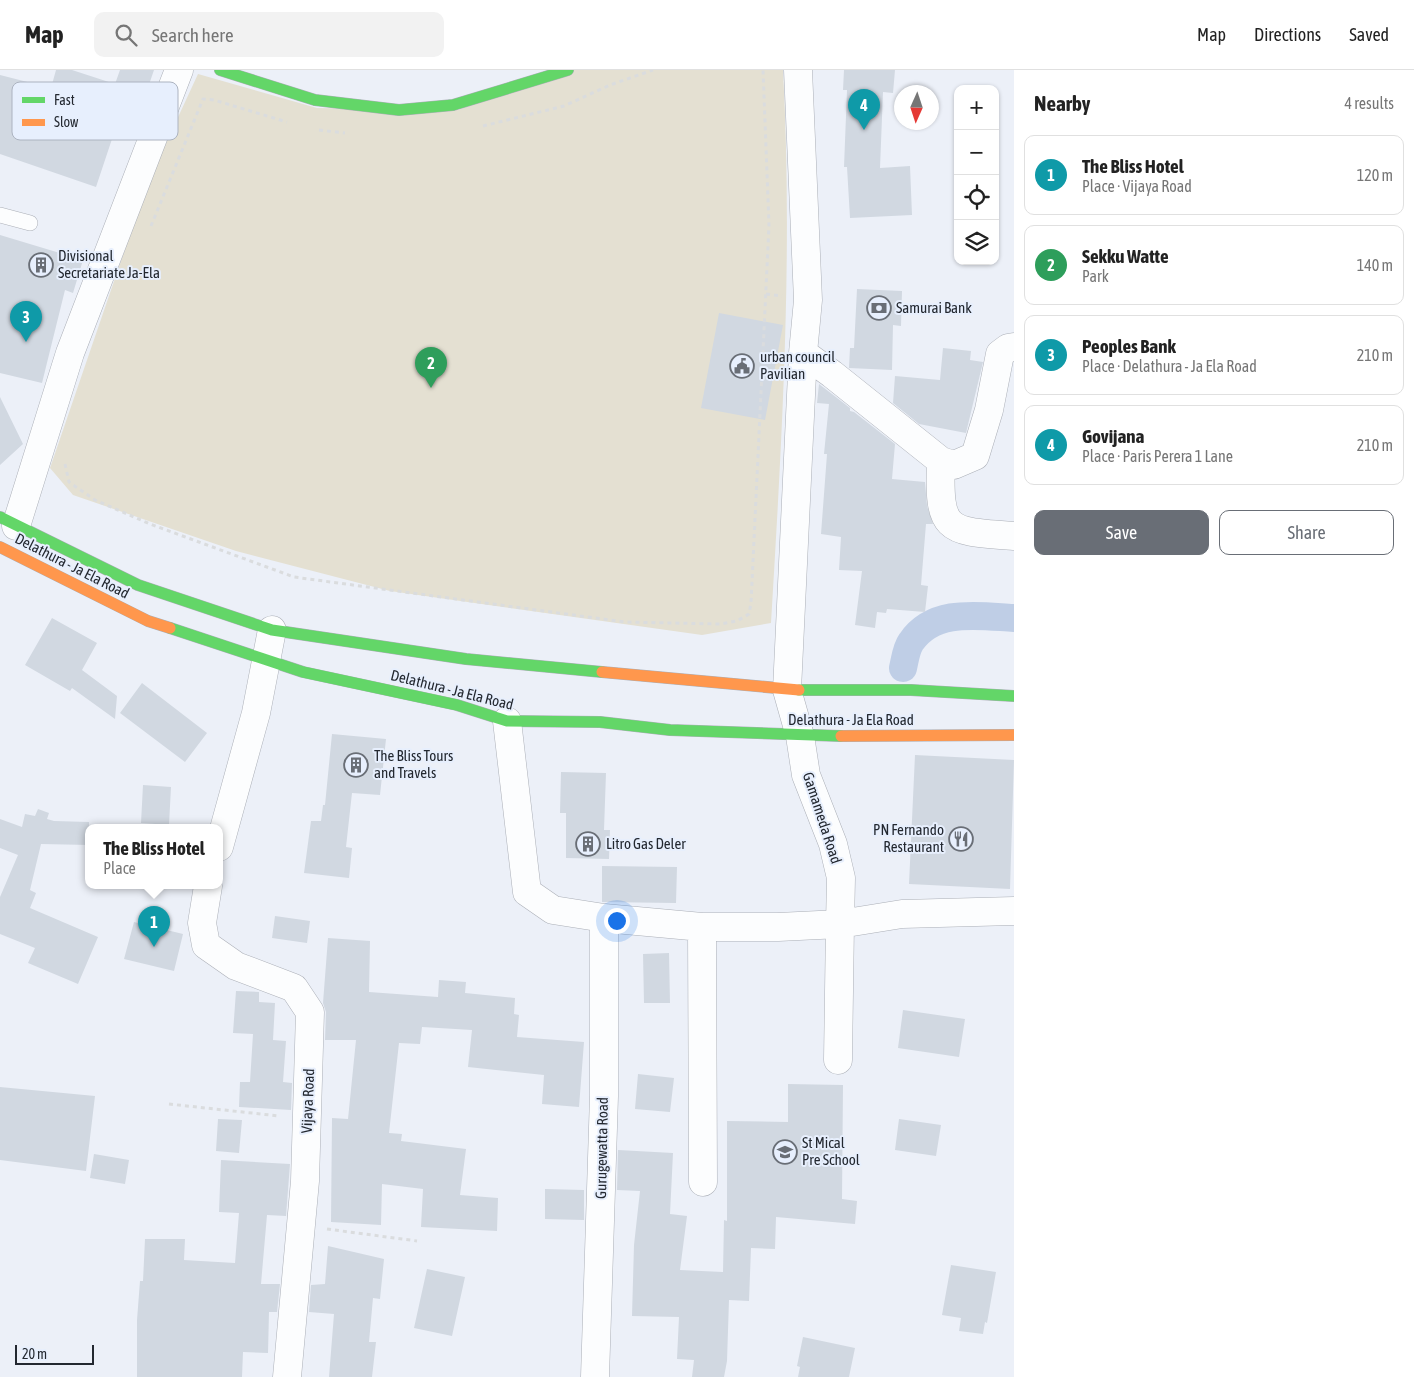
<!DOCTYPE html>
<meta charset="utf-8">
<style>
:root{--surface:#fff;--page:#f2f2f2;--text:#222;--muted:#767676;--line:#e0e0e0;--accent:#696e76}
body{margin:0;font-family:"Asap Condensed",sans-serif;background:var(--page);color:var(--text)}
.controls{position:absolute;right:15px;top:15px;display:grid;overflow:hidden;border-radius:10px;box-shadow:0 1px 4px #0004}
.controls button{width:45px;height:45px;display:grid;place-items:center;padding:0;border:0;border-bottom:1px solid var(--line);background:var(--surface);color:var(--text);font:25px sans-serif}
.compass{position:absolute;left:894px;top:15px;width:45px;height:45px;border-radius:50%;background:var(--surface);box-shadow:0 1px 4px #0004;rotate:183deg}
.scale{position:absolute;left:15px;bottom:12px;width:79px;box-sizing:border-box;padding-left:5px;border:2px solid #232830;border-top:0;font-size:14px;line-height:18px;white-space:nowrap;color:#232830;-webkit-text-stroke:4px #e7effd;paint-order:stroke}
.you{position:absolute;left:616px;top:850px;width:18px;height:18px;margin:-12px;border:4px solid #fff;border-radius:50%;background:#1a73e8;box-shadow:0 0 0 8px #1a73e833}
.badge{display:grid;place-items:center;width:32px;height:32px;border-radius:50%;background:var(--accent);color:#fff;font-size:16px;font-weight:700}
.pin{position:absolute;translate:-50% -41px;filter:drop-shadow(0 1px 2px #0008)}
.pin::after{content:'';position:absolute;top:26px;width:18px;height:15px;background:inherit;clip-path:polygon(0 0,100% 0,50% 100%)}
.popup{position:absolute;left:85px;top:754px;width:138px;height:65px;box-sizing:border-box;display:grid;place-content:center;border-radius:10px;background:var(--surface);filter:drop-shadow(0 1px 4px #0005);font-size:16px;white-space:nowrap;color:var(--muted)}
.popup b{font-size:19px;color:var(--text)}
.popup::after{content:'';position:absolute;left:50%;top:100%;margin-left:-10px;border:10px solid transparent;border-top-color:var(--surface)}
.list{margin:0;padding:0;list-style:none}
h2{display:flex;justify-content:space-between;align-items:center;height:65px;margin:0;padding:0 20px;font-size:21px}
h2 small{font-size:16px;font-weight:400;color:var(--muted)}
.list li{display:grid;grid-template-columns:32px 1fr auto;gap:15px;align-items:center;box-sizing:border-box;height:80px;margin:0 10px 10px;padding:0 10px;border:1px solid var(--line);border-radius:10px}
.list b{display:block;font-size:19px;white-space:nowrap}
.list p{margin:0;font-size:16px;white-space:nowrap;color:var(--muted)}
.list em{font-size:16px;font-style:normal;color:var(--muted)}
.actions{display:flex;gap:10px;padding:15px 20px}
.actions a{flex:1;padding:11px 0;border:1px solid var(--accent);border-radius:10px;text-align:center;font-size:18px;color:var(--accent)}
.actions .main{background:var(--accent);color:#fff}
.icon{flex:none;width:28px;height:28px;fill:none;stroke:currentColor;stroke-width:2;stroke-linecap:round;stroke-linejoin:round}
.map{position:relative;flex:none;width:1014px;height:1307px;overflow:hidden}
header{display:flex;align-items:center;gap:30px;box-sizing:border-box;height:70px;padding:0 25px;background:var(--surface);border-bottom:1px solid var(--line)}
header strong{font-size:24px}
nav{display:flex;gap:28px;margin-inline-start:auto;font-size:18px}
.search{width:350px;height:45px;background:var(--page);display:flex;align-items:center;gap:12px;box-sizing:border-box;padding:0 18px;border-radius:10px;color:var(--muted);font-size:19px}
main{display:flex}
aside{flex:1;background:var(--surface)}
.map>svg:first-child{display:block}
.green{fill:#e4e0d2}
.lines{fill:none;stroke-linecap:round;stroke-linejoin:round}
.canal{stroke:#bfcee6;stroke-width:28}
.building{fill:#d1d8e1}
.lane-casing{stroke:#abafb7;stroke-width:16}
.street-casing{stroke:#abafb7;stroke-width:29}
.fast-casing{stroke:#abafb7;stroke-width:12}
.slow-casing{stroke:#abafb7;stroke-width:12}
.path{stroke:#dadcde;stroke-width:3;stroke-dasharray:4 4;stroke-linecap:butt}
.lane{stroke:#fcfdfe;stroke-width:15}
.street{stroke:#fcfdfe;stroke-width:28}
.fast{stroke:#63d668;stroke-width:11}
.slow{stroke:#ff974d;stroke-width:11}
.labels{text-anchor:middle;stroke-width:4;stroke-linejoin:round;paint-order:stroke}
.poi-label{font-size:15px;fill:#232830;stroke:#e7effd;text-anchor:start}
.street-label{font-size:15px;fill:#232830;stroke:#e7effd}
.key{fill:#e7effd;stroke:#acb3c0;stroke-width:1}
.key-label{font-size:14px;fill:#232830}
</style>
<header>
<strong>Map</strong>
<div class="search"><svg class="icon" aria-label="search" viewBox="0 0 24 24"><circle cx="10" cy="10" r="6"/><path d="M15 15l6 6"/></svg>Search here</div>
<nav><a>Map</a><a>Directions</a><a>Saved</a></nav>
</header>
<main>
<div class="map">
<svg width="1014" height="1307" viewBox="0 0 1014 1307">
<rect width="100%" height="100%" fill="#ecf0f8"/>
<path class="green" d="M565 0H783C793 185 782 369 771 553L702 565 390 521 236 481 73 425 50 398 148 112 198 4 317 38 458 40Z"/>
<g class="lines">
<path class="canal" d="M903 598C905 590 906 579 911 572 934 538 978 546 1014 548"/>
</g>
<path class="building" d="M56 0H72L115 14 120 0H154L142 35 125 30 96 117 0 84V5L51 18Z
M844 0H895L893 23 883 22 880 98 910 96 912 145 850 148 847 97H844L847 20H843Z
M0 165 83 190 73 223 65 220 42 313 0 303Z
M857 219 902 221 901 256 893 255 892 300 849 298 850 278H854Z
M719 243 783 255 765 350 701 338Z
M943 278 971 281 970 290 983 292 966 363 919 354 893 333 895 306 940 310Z
M819 314 850 338V341L854 342 895 374 892 409 925 412 927 436 933 454H926L921 515 928 516 925 542 887 539 886 543 877 542 875 558 855 555 862 501 839 500 841 467 821 464 827 384H824L829 334 817 333Z
M0 327 23 374 0 395Z
M52 548 97 573 82 600 117 626 115 649 72 618 70 621 25 595Z
M142 613 207 663 185 692 120 643Z
M332 664 386 669 380 725 352 723 346 777 352 778 349 808 304 803 311 751H321L323 735H325Z
M915 685 1014 690 1010 819 909 814Z
M561 702 606 703 604 760H610L609 789 566 788V743H560Z
M143 715 171 717 169 755 141 753Z
M38 739 49 743 47 749 54 751 89 752V775L41 774 30 820 36 823 30 838 98 867 78 914 28 893 35 878 0 864V827L18 785 0 778V749L22 757 25 744 35 746Z
M602 796 677 797 676 833 602 832Z
M275 846 310 851 307 873 272 868Z
M134 852 183 864 174 901 124 889Z
M328 868 370 871 369 922 438 927 439 910 466 912 465 923 515 928 514 944 519 945 517 967 584 972 579 1037 542 1034 544 1005 468 997 472 960 422 957 420 974 399 973 389 1063 402 1064 401 1071 466 1079 460 1125 498 1128 497 1161 421 1157 423 1119 382 1114 381 1155 331 1152 332 1048 348 1049 356 970H325L326 942 323 933Z
M669 883 670 933H644L643 884Z
M236 921 259 922V932L275 933 273 970 286 971 283 1012 292 1013 291 1040 239 1037 240 1012H250L253 964 233 963Z
M903 940 965 949 959 987 898 978Z
M638 1004 674 1008 670 1042 635 1039Z
M788 1014 843 1015 842 1129 857 1131 855 1154 776 1147 775 1179 751 1178 749 1231 729 1230 727 1291 724 1307H692L694 1290 677 1289 679 1247 632 1246 634 1175 640 1121 617 1120 618 1080 673 1083 670 1144 687 1146 680 1200 723 1202 724 1150 727 1151V1051L788 1052Z
M0 1017 95 1026 86 1101 0 1090Z
M218 1049 242 1050 239 1083 216 1081Z
M899 1049 941 1055 936 1086 895 1080Z
M94 1084 129 1090 125 1114 90 1108Z
M221 1090 290 1094 286 1146 267 1145 261 1214H280L277 1242H269L268 1283 243 1282 242 1307H137V1250L140 1211H143L145 1169H185L184 1190 235 1193 239 1143 219 1142Z
M545 1119 584 1120V1150L545 1149Z
M328 1176 384 1189 380 1229 373 1228 369 1272H376L372 1307H329L334 1244 309 1242 311 1215 325 1214Z
M951 1195 996 1202 987 1253 985 1252 983 1264 959 1261 961 1248 942 1245Z
M427 1199 465 1207 452 1266 414 1258Z
M803 1267 855 1278 849 1307H798L800 1297 797 1296Z"/>
<g class="lines">
<g class="lane-casing">
<path id="lane" d="M0 145 30 153"/>
</g>
<g class="street-casing">
<path id="street" d="M798 0 808 230 803 283 787 620 800 666 806 705 833 774 841 808 840 854 902 844 1014 841
M803 283 832 304 941 391 954 395 975 386 989 340 1000 284 1008 278 1014 277
M941 391C938 463 947 461 1014 466
M16 456 70 283 179 0
M507 651 527 822 553 840 604 848 702 857H778L840 854 838 990
M219 777 256 643 272 560
M208 816 202 853 206 875 236 896 294 918 310 942 305 1111 287 1307
M702 857 703 1112
M595 1307 604 1026V848"/>
</g>
<g class="fast-casing">
<path id="fast" d="M220 0 315 30 399 40 453 35 568 0
M0 447 138 515 272 560 466 589 602 602
M170 558 303 602 457 635 507 651 600 652 670 660 841 666
M799 620H911L1014 626"/>
</g>
<g class="slow-casing">
<path id="slow" d="M0 477 148 551 170 558
M602 602 799 620
M841 666 1014 665"/>
</g>
<path class="path" d="M483 56 564 36 610 15 653 0
M319 60 345 63
M151 156 203 29 214 30 287 52
M766 224 782 226
M65 394 69 412 95 430 150 454 294 507 625 552 720 554 737 551 749 544 751 533 769 155 763 0
M169 1034 279 1046
M327 1159 417 1171"/>
<use href="#lane" class="lane"/>
<use href="#street" class="street"/>
<use href="#fast" class="fast"/>
<use href="#slow" class="slow"/>
</g>
<defs>
<g id="building-ring" transform="scale(1.25)"><circle r="9.5" fill="#e7effd" stroke="#696e76" stroke-width="1.5"/><path d="M-4-6H4V6H1V3H-1V6H-4ZM-2.5-4.3h1.7v1.8h-1.7ZM.8-4.3h1.7v1.8H.8ZM-2.5-1h1.7V.8h-1.7ZM.8-1h1.7V.8H.8Z" fill="#696e76"/></g>
<g id="bank-ring" transform="scale(1.25)"><circle r="9.5" fill="#e7effd" stroke="#696e76" stroke-width="1.5"/><path d="M-6-4H6V4H-6ZM0-2.3a2.3 2.3 0 1 0 0 4.6a2.3 2.3 0 1 0 0-4.6Z" fill="#696e76"/></g>
<g id="civic-ring" transform="scale(1.25)"><circle r="9.5" fill="#e7effd" stroke="#696e76" stroke-width="1.5"/><path d="M-.6-6.5H3V-4.5H.6V-3L4-1V1h2V6H-6V1h2V-1L-.6-3ZM-1.2 2.5V6h2.4V2.5Z" fill="#696e76"/></g>
<g id="restaurant-ring" transform="scale(1.25)"><circle r="9.5" fill="#e7effd" stroke="#696e76" stroke-width="1.5"/><path d="M-5-6h1v4h1v-4h1v4h1v-4h1v5L-1.5 .5V6h-2V.5L-5-1ZM5-6V6H3V1.5H1.5Q1.5-4 5-6Z" fill="#696e76"/></g>
<g id="school-ring" transform="scale(1.25)"><circle r="9.5" fill="#e7effd" stroke="#696e76" stroke-width="1.5"/><path d="M0-5L7-2L0 1L-7-2ZM-4 1L0 2.5L4 1V4Q0 6-4 4Z" fill="#696e76"/></g>
</defs>
<g fill-rule="evenodd">
<use href="#building-ring" x="41" y="195"/>
<use href="#bank-ring" x="879" y="238"/>
<use href="#civic-ring" x="742" y="296"/>
<use href="#building-ring" x="356" y="695"/>
<use href="#restaurant-ring" x="961" y="769"/>
<use href="#building-ring" x="588" y="774"/>
<use href="#school-ring" x="785" y="1082"/>
</g>
<g class="labels">
<g class="poi-label">
<text x="58" y="191">Divisional<tspan x="58" dy="17">Secretariate Ja-Ela</tspan></text>
<text x="896" y="243">Samurai Bank</text>
<text x="760" y="292">urban council<tspan x="760" dy="17">Pavilian</tspan></text>
<text x="374" y="691">The Bliss Tours<tspan x="374" dy="17">and Travels</tspan></text>
<text x="944" y="765" text-anchor="end">PN Fernando<tspan x="944" dy="17">Restaurant</tspan></text>
<text x="606" y="779">Litro Gas Deler</text>
<text x="802" y="1078">St Mical<tspan x="802" dy="17">Pre School</tspan></text>
</g>
<g class="street-label">
<text transform="translate(72 496) rotate(27)" y="5">Delathura - Ja Ela Road</text>
<text transform="translate(452 620) rotate(14)" y="5">Delathura - Ja Ela Road</text>
<text x="851" y="655">Delathura - Ja Ela Road</text>
<text transform="translate(822 748) rotate(72)" y="5">Gamameda Road</text>
<text transform="translate(308 1031) rotate(-88)" y="5">Vijaya Road</text>
<text transform="translate(602 1078) rotate(-89)" y="5">Gurugewatta Road</text>
</g>
</g>
<rect x="12" y="12" width="166" height="58" rx="8" class="key"/>
<rect x="22" y="27" width="23" height="6" fill="#63d668"/>
<rect x="22" y="49" width="23" height="7" fill="#ff974d"/>
<g class="key-label">
<text x="54" y="35">Fast</text>
<text x="54" y="57">Slow</text>
</g>
</svg>
<div class="controls">
<button>+</button>
<button>−</button>
<button><svg class="icon" aria-label="locate" viewBox="0 0 24 24"><circle cx="12" cy="12" r="6"/><path d="M12 2v4M12 18v4M2 12h4M18 12h4"/></svg></button>
<button><svg class="icon" aria-label="layers" viewBox="0 0 24 24"><path d="M12 4l9 5-9 5-9-5zM3 14l9 5 9-5"/></svg></button>
</div>
<svg class="compass" viewBox="-18 -18 36 36"><path d="M0-13l5 13h-10z" fill="#e53935"/><path d="M0 13l5-13h-10z" fill="#767676"/></svg>
<div class="scale">20 m</div>
<div class="you"></div>
<div class="pin badge" style="left:154px;top:877px;background:#0f9aa8">1</div>
<div class="popup"><b>The Bliss Hotel</b>Place</div>
<div class="pin badge" style="left:431px;top:318px;background:#2e9e5b">2</div>
<div class="pin badge" style="left:26px;top:272px;background:#0f9aa8">3</div>
<div class="pin badge" style="left:864px;top:60px;background:#0f9aa8">4</div>
</div>
<aside>
<h2>Nearby<small>4 results</small></h2>
<ul class="list">
<li><span class="badge" style="background:#0f9aa8">1</span><div><b>The Bliss Hotel</b><p>Place · Vijaya Road</p></div><em>120 m</em></li>
<li><span class="badge" style="background:#2e9e5b">2</span><div><b>Sekku Watte</b><p>Park</p></div><em>140 m</em></li>
<li><span class="badge" style="background:#0f9aa8">3</span><div><b>Peoples Bank</b><p>Place · Delathura - Ja Ela Road</p></div><em>210 m</em></li>
<li><span class="badge" style="background:#0f9aa8">4</span><div><b>Govijana</b><p>Place · Paris Perera 1 Lane</p></div><em>210 m</em></li>
</ul>
<div class="actions"><a class="main">Save</a><a>Share</a></div>
</aside>
</main>
